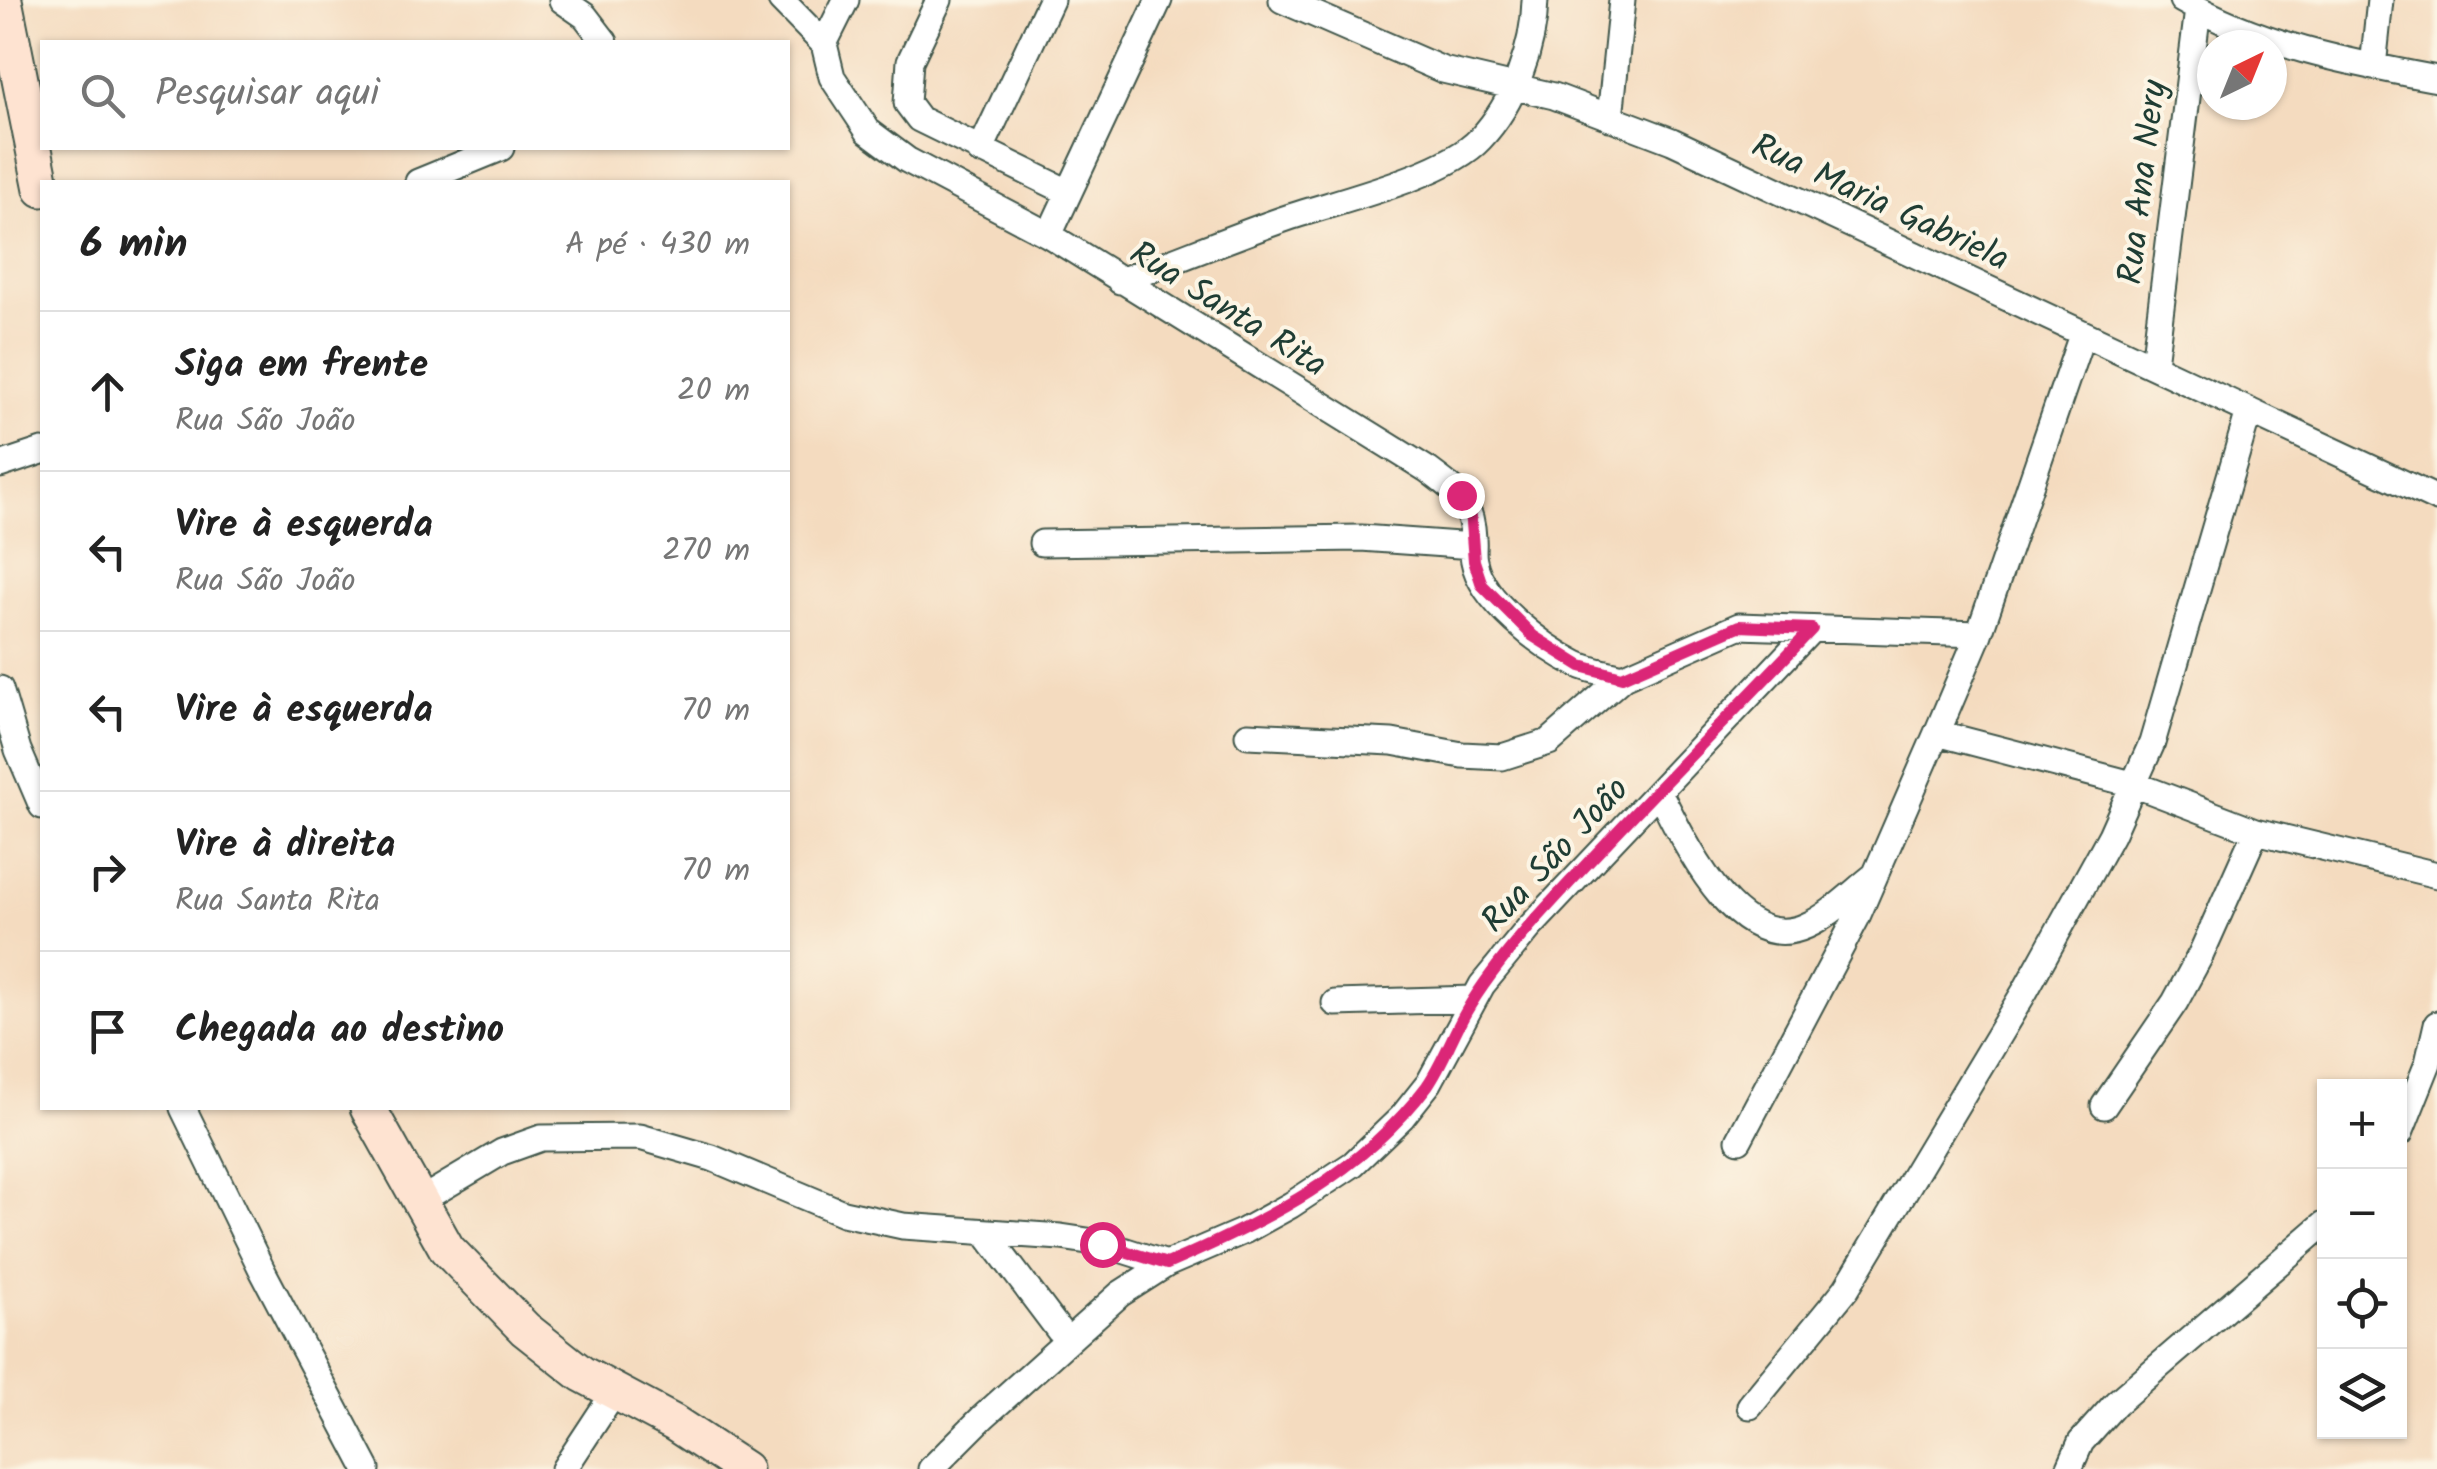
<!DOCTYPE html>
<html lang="pt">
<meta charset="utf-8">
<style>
:root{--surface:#fff;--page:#f2f2f2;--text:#222;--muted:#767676;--line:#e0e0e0}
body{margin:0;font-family:Kalam,sans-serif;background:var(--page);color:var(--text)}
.controls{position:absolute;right:30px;bottom:30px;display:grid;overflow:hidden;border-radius:0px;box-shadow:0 2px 8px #0004}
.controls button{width:90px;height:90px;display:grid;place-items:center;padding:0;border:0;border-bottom:2px solid var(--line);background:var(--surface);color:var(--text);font:50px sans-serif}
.compass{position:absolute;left:2197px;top:30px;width:90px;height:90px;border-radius:50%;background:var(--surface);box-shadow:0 2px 8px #0004;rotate:43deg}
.stop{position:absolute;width:30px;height:30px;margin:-22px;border:8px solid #db2777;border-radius:50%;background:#fff}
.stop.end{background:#db2777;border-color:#fff;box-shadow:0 2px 10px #0008}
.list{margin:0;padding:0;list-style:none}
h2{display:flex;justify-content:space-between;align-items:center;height:130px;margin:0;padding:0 40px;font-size:42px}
h2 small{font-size:32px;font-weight:400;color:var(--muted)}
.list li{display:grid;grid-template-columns:65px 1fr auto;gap:30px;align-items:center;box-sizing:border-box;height:160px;padding:0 40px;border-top:2px solid var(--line)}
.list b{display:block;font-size:38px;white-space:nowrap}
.list p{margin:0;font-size:32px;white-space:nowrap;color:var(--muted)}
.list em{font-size:32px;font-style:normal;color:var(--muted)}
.icon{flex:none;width:55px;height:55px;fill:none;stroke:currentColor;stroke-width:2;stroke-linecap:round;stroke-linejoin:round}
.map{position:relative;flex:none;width:2437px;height:1469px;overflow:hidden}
.search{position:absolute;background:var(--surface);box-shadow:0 2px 8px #0004;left:40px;top:40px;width:750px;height:110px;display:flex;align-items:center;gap:25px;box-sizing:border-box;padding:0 35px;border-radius:0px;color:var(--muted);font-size:38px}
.panel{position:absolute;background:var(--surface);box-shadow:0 2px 8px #0004;left:40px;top:180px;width:750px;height:930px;border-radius:0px}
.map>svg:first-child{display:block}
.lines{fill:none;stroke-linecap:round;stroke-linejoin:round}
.street-casing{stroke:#3f5549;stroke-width:29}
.secondary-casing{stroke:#3f5549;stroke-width:39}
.street{stroke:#fff;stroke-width:25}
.secondary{stroke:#fee3d1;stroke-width:35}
.route{stroke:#db2777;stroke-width:12}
.labels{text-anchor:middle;stroke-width:8;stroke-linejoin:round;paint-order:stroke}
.street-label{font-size:35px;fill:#1f3d34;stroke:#fcf5e5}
</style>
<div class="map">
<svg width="2437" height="1469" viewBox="0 0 2437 1469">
<rect width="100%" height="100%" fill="#fcf5e5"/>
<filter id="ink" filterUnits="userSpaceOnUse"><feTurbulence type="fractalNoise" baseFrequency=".01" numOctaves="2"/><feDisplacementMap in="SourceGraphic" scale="20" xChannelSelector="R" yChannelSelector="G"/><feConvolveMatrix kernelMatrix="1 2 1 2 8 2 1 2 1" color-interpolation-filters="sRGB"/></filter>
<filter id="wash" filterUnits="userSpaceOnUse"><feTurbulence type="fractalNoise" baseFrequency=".0048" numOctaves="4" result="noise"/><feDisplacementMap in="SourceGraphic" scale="40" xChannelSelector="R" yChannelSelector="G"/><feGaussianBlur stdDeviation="2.25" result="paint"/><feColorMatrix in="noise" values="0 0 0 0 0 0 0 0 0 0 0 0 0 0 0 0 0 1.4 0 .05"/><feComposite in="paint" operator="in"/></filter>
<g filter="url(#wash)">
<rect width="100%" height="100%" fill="#f4dbbf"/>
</g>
<g filter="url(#ink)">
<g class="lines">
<g class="street-casing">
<path id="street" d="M562 0 585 16 605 42
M781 0 824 44 832 77 868 131 907 160 1049 235 1428 470C1457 492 1471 499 1473 538 1474 545 1472 554 1474 561 1481 601 1543 647 1577 664 1591 671 1608 673 1623 677
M939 0 910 61 907 103 919 119 1068 192
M1282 0 1443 70 1554 96 1672 141 2437 499
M2182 0C2261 46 2348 62 2437 79
M824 44 846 0
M2373 67 2380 0
M1610 118 1622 0
M980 151 1051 0
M418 182 501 148
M1049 235 1159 0
M1120 281C1175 261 1229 238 1284 219 1334 202 1446 176 1480 139 1514 103 1534 48 1535 0
M2154 364 2198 9
M0 465 42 451
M1042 543 1361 538 1473 546
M0 689 18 750 42 806
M1937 733 2136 785 2256 831 2437 875
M1248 735 1392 742 1462 755 1502 757 1549 742 1623 677 1739 626 1979 634
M1659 792C1683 838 1736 958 1806 926 1830 916 1854 891 1875 875
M1335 1003 1474 999
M2104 1106 2175 1002 2201 954 2256 831
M183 1108 262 1270 367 1469
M2400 1133 2428 1063 2437 1024
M1739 1140 1856 919 1937 733 1979 634 2082 335
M418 1202 502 1152 541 1138 640 1137 712 1158 843 1213 903 1226 1061 1237 1101 1243 1167 1264
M985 1232 1067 1341
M1750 1406 1846 1289 2025 991 2111 835 2152 743 2249 411
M564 1469 614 1393
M931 1469 983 1417 1120 1294 1167 1264 1244 1231 1291 1205 1353 1164 1402 1117 1429 1083 1482 985 1529 928 1812 629
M2069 1469 2081 1442 2116 1403 2324 1224"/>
</g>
<g class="secondary-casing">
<path id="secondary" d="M4 0 42 189
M368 1108 447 1249 525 1329 582 1374 674 1423 744 1469"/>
</g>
<use href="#street" class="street"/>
<use href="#secondary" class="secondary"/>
</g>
</g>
<g class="lines" filter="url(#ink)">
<path class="route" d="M1102 1244 1167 1264C1266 1221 1361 1174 1427 1086 1443 1063 1452 1036 1466 1012 1483 982 1506 954 1529 927 1620 825 1718 729 1812 629L1739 626 1622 677 1581 666 1533 636 1482 585 1474 561 1470 510 1461 495"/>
</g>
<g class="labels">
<g class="street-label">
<text transform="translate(2141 182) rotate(-83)" y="12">Rua Ana Nery</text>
<text transform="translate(1881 201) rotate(25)" y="12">Rua Maria Gabriela</text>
<text transform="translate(1229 308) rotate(32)" y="12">Rua Santa Rita</text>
<text transform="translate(1554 854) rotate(-47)" y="12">Rua São João</text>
</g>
</g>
</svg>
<div class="controls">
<button>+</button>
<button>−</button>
<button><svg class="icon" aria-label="locate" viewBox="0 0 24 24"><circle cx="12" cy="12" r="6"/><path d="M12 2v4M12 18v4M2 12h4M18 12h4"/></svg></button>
<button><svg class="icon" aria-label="layers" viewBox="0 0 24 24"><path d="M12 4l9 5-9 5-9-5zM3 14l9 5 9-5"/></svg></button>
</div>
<svg class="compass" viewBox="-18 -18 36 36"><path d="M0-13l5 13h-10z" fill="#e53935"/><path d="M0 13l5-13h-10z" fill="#767676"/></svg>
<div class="stop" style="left:1102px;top:1244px"></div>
<div class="stop end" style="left:1461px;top:495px"></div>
<div class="search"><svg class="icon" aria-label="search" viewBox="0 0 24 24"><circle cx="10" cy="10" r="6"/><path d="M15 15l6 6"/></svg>Pesquisar aqui</div>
<section class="panel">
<h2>6 min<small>A pé · 430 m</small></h2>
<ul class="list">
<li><svg class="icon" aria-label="ahead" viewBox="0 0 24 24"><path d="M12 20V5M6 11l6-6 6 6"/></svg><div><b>Siga em frente</b><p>Rua São João</p></div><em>20 m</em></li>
<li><svg class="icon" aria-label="left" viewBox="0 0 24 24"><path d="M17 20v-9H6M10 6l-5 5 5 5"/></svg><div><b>Vire à esquerda</b><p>Rua São João</p></div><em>270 m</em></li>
<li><svg class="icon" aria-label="left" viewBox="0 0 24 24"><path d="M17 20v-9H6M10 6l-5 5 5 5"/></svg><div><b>Vire à esquerda</b></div><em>70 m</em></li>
<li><svg class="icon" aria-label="right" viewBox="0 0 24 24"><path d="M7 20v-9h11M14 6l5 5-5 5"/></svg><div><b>Vire à direita</b><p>Rua Santa Rita</p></div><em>70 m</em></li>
<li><svg class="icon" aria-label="arrive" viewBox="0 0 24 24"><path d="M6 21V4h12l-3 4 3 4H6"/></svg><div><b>Chegada ao destino</b></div></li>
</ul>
</section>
</div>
